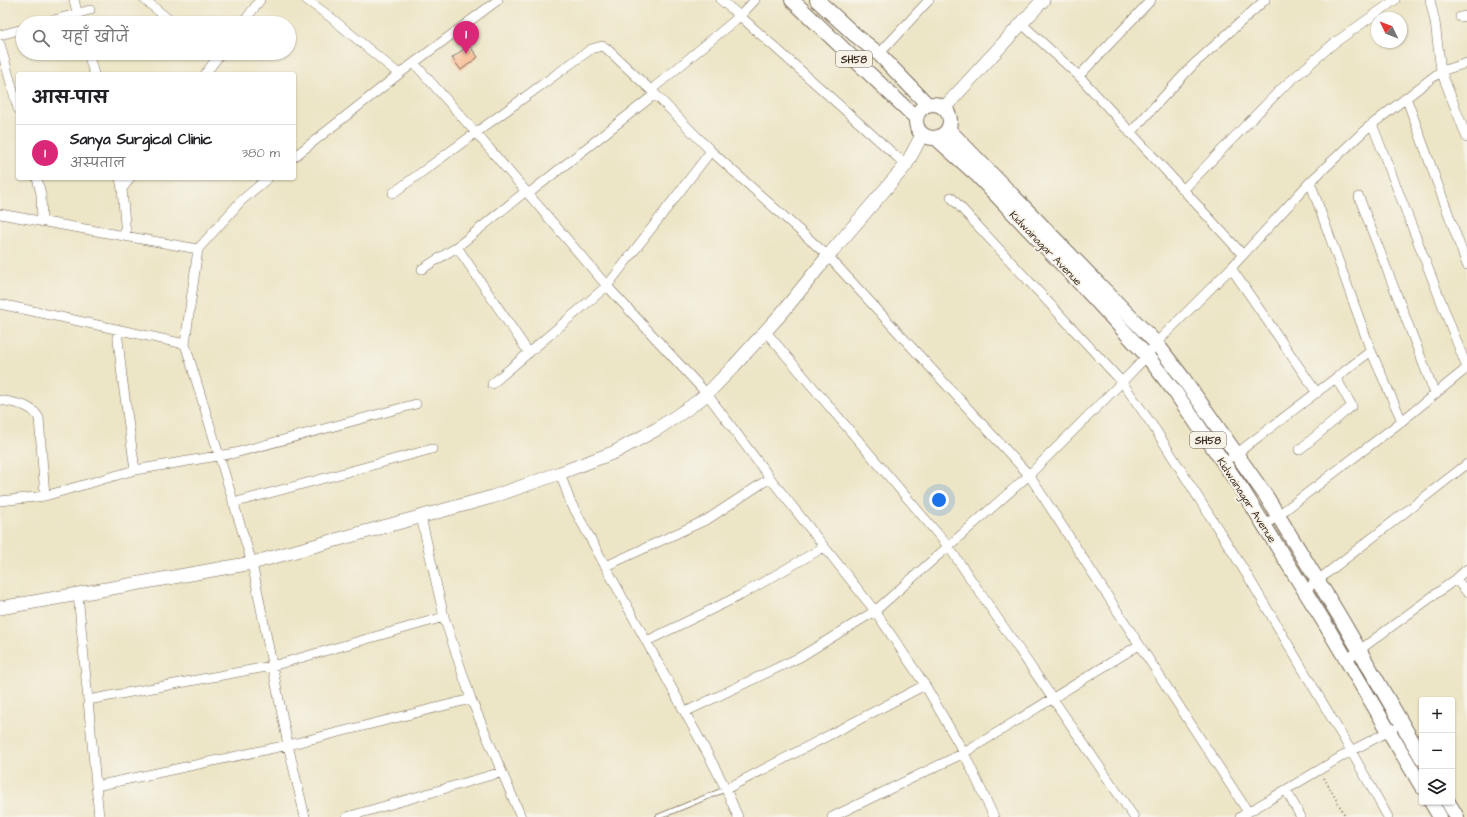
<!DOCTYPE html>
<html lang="hi">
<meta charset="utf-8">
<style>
:root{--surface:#fff;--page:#f6f6f6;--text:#202124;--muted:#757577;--line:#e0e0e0;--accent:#db2777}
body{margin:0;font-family:"Architects Daughter","Playpen Sans Deva",sans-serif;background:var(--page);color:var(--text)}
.controls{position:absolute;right:12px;bottom:12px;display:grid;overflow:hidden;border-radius:4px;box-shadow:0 1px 3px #0004}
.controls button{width:36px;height:36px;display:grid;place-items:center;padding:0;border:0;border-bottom:1px solid var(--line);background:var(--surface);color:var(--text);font:20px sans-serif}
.compass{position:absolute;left:1371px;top:12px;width:36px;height:36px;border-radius:50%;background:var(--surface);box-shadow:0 1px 3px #0004;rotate:313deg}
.you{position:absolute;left:939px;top:500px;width:14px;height:14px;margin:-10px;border:3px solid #fff;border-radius:50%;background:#1a73e8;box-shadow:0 0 0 6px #1a73e833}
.badge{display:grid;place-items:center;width:26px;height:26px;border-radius:50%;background:var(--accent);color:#fff;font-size:13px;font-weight:700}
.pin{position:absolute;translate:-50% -33px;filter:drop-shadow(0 1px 2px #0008)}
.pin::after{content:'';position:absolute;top:21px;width:14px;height:12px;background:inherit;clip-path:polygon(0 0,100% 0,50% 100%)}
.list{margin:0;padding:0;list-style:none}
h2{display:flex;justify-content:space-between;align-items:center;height:52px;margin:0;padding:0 16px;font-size:17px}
h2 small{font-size:13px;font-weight:400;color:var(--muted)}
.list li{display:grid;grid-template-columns:26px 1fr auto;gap:12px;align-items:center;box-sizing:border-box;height:56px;padding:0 16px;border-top:1px solid var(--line)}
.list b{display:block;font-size:15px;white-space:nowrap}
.list p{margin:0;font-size:13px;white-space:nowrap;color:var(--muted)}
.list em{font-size:13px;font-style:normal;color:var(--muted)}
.icon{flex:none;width:22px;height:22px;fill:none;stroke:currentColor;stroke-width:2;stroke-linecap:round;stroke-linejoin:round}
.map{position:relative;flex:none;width:1467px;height:817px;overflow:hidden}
.search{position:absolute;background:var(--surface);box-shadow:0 1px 3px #0004;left:16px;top:16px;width:280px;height:44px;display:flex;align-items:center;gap:10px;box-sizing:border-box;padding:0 14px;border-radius:22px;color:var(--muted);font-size:15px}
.panel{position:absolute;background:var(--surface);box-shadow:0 1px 3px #0004;left:16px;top:72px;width:280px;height:108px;border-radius:4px}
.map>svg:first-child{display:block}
.building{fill:#f9ae7f}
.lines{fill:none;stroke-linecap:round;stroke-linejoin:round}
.lane-casing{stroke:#796b59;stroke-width:6}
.street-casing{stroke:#796b59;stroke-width:10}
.secondary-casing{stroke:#796b59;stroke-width:14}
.primary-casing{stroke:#796b59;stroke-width:16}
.path{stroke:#796b59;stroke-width:2;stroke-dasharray:1 3;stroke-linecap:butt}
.lane{stroke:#fff;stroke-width:4.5}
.street{stroke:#fff;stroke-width:9}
.secondary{stroke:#fff;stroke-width:13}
.primary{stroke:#fff;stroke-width:14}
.labels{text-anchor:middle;stroke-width:3.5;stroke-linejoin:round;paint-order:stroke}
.shield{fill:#f7f3e8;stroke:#73665b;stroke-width:1}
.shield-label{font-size:10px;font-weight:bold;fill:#3b2a1e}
.street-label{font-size:11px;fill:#3b2a1e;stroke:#f7f3e8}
</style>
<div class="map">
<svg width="1467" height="817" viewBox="0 0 1467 817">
<rect width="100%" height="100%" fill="#f7f3e8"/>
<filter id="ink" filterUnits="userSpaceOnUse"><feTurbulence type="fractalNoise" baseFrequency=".025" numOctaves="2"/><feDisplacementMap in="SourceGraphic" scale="8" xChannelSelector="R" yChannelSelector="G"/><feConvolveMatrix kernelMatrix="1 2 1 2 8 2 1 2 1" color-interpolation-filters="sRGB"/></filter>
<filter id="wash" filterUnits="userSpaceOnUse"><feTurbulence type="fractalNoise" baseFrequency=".012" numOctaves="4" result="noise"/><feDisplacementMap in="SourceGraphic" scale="16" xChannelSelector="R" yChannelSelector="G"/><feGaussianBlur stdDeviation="0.9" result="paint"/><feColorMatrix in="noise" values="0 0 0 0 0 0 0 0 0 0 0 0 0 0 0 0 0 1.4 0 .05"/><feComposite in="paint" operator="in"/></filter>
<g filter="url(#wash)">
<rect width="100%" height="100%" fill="#ece5c6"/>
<g id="blocks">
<path class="building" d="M469 45 478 57 461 70 452 58Z"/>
</g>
</g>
<g filter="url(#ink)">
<use href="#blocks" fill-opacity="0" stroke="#796b59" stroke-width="1"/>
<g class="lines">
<g class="lane-casing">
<path id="lane" d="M658 817 726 789"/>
</g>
<g class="street-casing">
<path id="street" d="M74 0 80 23
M145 0 173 23
M307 0 329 16 399 74
M721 0 740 16 906 165
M1430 0 1435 22 1441 71 1467 138
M1460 17 1467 16
M43 23 90 10
M243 23 260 0
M1022 24 1079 76 1243 255
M0 35 23 29
M0 44 18 109
M88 53 94 74
M879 54 929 0
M414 63 476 133 607 286 707 394 770 478 875 611 925 685 964 753 994 817
M205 74 221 53
M1079 76 1151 0
M651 90 740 16 755 0
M1406 97 1467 265
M1130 133 1193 65 1265 0
M294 157 399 74 498 0
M37 178 41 194 42 222
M120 178 122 189 126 235
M268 178 241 201 198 249 185 344 252 563 288 745 305 817
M122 189 130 178
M1183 190 1280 90 1333 44 1395 0
M393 193 591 49 602 46 606 48 655 94 711 151 828 256 1029 475 1248 812
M528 194 655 94
M951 197 1122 382 1155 429 1249 578 1351 751 1388 817
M1359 197 1435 394
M0 214 198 249
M457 247 529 353
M1231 268 1317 393
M422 269 457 247 526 191
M0 304 185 344
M117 330 122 376 135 470
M766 332 948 546 1134 817
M1371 351 1402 421
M492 384 607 286 711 151
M0 400C15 403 31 404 39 418L45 496
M1299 450 1352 406 1336 378
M1232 457 1371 351 1310 182
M560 473 570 501 712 762 726 789 738 817
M0 501 45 496 135 470 235 453 416 404
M233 503 432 449
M421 517 444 617 471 699 521 817
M1264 526 1402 421 1467 368 1372 124
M606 566 708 519 770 478
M1456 579 1467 592
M1304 591 1467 464
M78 594 99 817
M647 641 741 595 824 547
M1346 660 1456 579 1467 569
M88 700 272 666 444 617
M685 712 800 657 875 611 1029 475 1122 382 1147 356 1156 343 1231 268 1310 182 1366 129 1441 71 1467 63
M96 786 288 745 471 699
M726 789 925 685
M1286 790 1301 817
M347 817 502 772
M832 817 964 753 1139 645
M1240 817 1351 751 1393 729"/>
</g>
<g class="secondary-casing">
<path id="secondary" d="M944 108 1043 0
M0 608 252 563 492 497 560 473 615 452 657 429 690 407 707 394 734 366 781 314 828 256 906 165 922 135"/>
</g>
<g class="primary-casing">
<path id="primary" d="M792 0 916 118
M817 0 854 34 879 54 928 105
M916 121a17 17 0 1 1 34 0a17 17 0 1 1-34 0Z
M948 129 1156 343 1183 378 1266 496 1340 617 1422 758
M936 138 977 175 1092 296 1147 356 1175 392 1243 491 1324 622 1422 787
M1431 802 1440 817
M1448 802 1457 817"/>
</g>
<path class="path" d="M1324 778 1346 817"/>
<use href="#lane" class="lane"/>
<use href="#street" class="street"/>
<use href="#secondary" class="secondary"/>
<use href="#primary" class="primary"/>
</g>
</g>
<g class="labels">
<g class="shield">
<rect x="836" y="51" width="36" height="16" rx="3"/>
<rect x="1190" y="432" width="36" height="16" rx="3"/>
</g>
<g class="shield-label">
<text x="854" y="63">SH58</text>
<text x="1208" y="444">SH58</text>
</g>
<g class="street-label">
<text transform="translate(1046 248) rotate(46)" y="4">Kidwainagar Avenue</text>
<text transform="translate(1247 500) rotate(57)" y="4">Kidwainagar Avenue</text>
</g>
</g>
</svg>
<div class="controls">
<button>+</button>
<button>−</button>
<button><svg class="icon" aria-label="layers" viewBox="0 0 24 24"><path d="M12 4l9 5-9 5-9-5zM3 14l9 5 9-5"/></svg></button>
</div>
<svg class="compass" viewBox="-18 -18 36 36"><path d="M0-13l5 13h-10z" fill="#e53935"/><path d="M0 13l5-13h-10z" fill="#757577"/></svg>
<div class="you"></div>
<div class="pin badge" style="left:466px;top:54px">1</div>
<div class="search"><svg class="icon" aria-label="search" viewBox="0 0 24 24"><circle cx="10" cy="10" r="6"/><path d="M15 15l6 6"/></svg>यहाँ खोजें</div>
<section class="panel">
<h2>आस-पास<small></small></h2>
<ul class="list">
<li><span class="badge">1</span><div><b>Sanya Surgical Clinic</b><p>अस्पताल</p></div><em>380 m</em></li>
</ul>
</section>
</div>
